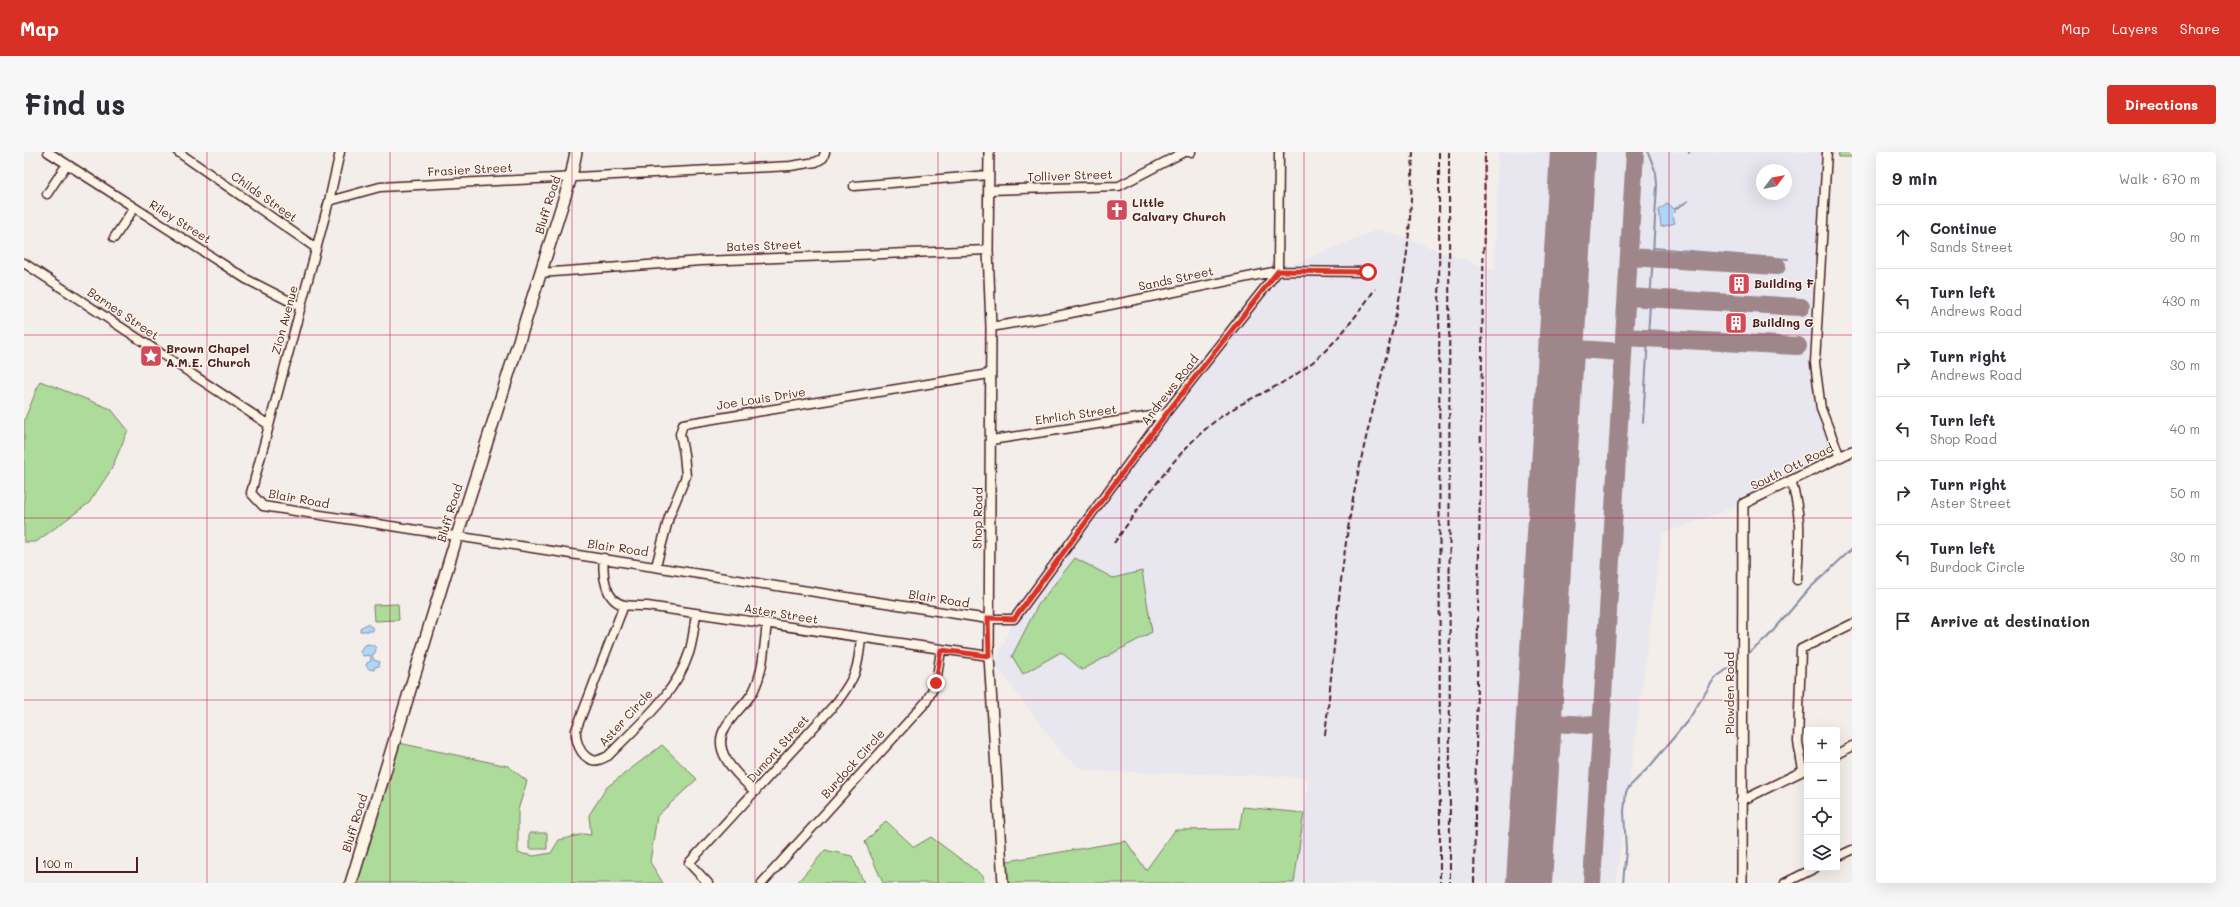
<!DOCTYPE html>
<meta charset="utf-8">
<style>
:root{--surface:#fff;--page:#f7f7f7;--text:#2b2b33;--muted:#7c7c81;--line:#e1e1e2;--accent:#d93025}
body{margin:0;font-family:Mali,sans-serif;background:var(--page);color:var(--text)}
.controls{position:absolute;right:12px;bottom:12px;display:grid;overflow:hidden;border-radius:4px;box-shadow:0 4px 16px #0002}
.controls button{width:36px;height:36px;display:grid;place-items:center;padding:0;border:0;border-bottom:1px solid var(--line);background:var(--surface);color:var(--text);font:20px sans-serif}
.compass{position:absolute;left:1732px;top:12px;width:36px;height:36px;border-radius:50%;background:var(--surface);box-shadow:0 4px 16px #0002;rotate:58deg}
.scale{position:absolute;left:12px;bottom:10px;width:102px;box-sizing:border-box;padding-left:4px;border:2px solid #4a1f2b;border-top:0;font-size:11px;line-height:14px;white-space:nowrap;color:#4a1f2b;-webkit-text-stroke:3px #fcf5e5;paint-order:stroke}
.stop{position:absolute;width:12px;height:12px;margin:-9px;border:3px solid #d93025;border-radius:50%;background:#fff}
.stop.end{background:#d93025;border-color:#fff;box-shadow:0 1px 4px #0008}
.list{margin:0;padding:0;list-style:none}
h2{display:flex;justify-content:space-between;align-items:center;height:52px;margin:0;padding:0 16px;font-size:17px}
h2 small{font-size:13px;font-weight:400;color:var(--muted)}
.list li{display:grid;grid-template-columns:26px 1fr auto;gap:12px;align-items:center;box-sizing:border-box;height:64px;padding:0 16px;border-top:1px solid var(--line)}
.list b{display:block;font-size:15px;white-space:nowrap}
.list p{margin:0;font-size:13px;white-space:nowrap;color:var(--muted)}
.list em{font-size:13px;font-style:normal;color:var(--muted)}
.icon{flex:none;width:22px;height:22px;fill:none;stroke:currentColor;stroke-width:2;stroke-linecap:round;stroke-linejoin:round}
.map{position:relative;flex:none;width:1828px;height:731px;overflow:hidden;border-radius:4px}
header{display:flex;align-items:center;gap:24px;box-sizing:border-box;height:56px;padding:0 20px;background:var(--accent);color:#fff}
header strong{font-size:19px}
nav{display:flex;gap:22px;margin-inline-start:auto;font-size:14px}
.intro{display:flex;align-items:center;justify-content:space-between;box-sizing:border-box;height:96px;padding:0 24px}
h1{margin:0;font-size:28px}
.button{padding:10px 18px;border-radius:4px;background:var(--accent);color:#fff;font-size:14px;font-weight:700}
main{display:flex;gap:24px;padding:0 24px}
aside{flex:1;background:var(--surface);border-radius:4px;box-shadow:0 4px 16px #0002}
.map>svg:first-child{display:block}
.built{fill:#e8e6ee;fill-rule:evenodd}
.green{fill:#acdb9a;stroke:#7b7d62}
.water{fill:#aed6f9;stroke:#868da7}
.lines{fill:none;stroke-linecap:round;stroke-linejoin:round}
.stream{stroke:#868da7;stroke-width:2}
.taxiway{stroke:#9e868a;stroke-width:18}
.runway{stroke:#9e868a;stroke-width:46}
.minor-casing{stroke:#4a1f2b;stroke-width:11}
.tertiary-casing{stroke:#4a1f2b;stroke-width:12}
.secondary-casing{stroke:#4a1f2b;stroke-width:14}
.minor{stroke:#fcf5e5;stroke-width:8}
.tertiary{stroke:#fcf5e5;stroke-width:9}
.secondary{stroke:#fcf5e5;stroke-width:11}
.rail{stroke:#4a1f2b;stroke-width:2;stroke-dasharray:6 3;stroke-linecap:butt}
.route{stroke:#d93025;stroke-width:5}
.grid{fill:none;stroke:#c2185b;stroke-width:1;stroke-opacity:0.55}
.labels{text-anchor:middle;stroke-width:3;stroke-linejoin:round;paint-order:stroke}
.street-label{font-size:12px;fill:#4a1f2b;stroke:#fcf5e5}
.poi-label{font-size:12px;font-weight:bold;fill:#4a1f2b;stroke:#fcf5e5;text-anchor:start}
</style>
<header>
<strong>Map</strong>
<nav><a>Map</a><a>Layers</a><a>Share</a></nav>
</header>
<div class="intro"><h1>Find us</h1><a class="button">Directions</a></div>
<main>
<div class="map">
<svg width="1828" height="731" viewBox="0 0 1828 731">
<rect width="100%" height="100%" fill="#f3eee9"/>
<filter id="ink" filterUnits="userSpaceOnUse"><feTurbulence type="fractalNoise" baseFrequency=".025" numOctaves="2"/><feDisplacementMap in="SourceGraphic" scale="8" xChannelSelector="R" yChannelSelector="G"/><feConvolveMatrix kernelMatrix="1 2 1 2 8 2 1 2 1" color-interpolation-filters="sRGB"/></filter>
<g filter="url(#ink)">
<path class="built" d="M1474 0H1803L1793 229 1816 305 1719 352 1638 382 1592 731H1270L1285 625 1071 619 1056 616 1040 603 971 512 990 467 1254 119 1355 77 1471 119ZM1738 18H1762V42H1738Z"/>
<path class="green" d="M1815 0H1828V5H1814Z
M16 229 87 257 104 278 87 318 65 351 12 390H0V269Z
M1051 406 1089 426 1118 419 1128 480 1058 518 1037 500 999 522 988 504 1014 453Z
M374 452 375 468 350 469 349 453Z
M370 590 484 614 503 629 494 658V701L510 704 527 701 535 688 560 682 567 683 565 663 583 635 638 593 673 627 633 664 626 710 639 731H327Z
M1219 655 1280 661 1270 731H979L978 710 1102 689 1122 718 1151 678 1215 677Z
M862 669 890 695 907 685 959 724 960 731H859L841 690Z
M505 681H523V697H505Z
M801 698 828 704 840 731H773Z"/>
<path class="water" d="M1644 51 1652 59 1648 63 1651 71 1637 75 1635 58Z
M343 472 349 476V479H336V476Z
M344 492 349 493 352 496 351 501 348 503 350 508 356 510 355 514 351 515 350 518 345 517 342 514 343 511 347 509 346 503 339 504 336 500 339 494Z"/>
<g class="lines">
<path class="stream" d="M1665 0V1
M1651 57 1664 49
M1629 96 1764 107
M1619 270 1633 33 1632 21 1624 0
M1722 503 1742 487 1786 436 1828 397
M1599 731 1602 698 1600 659 1602 640 1607 633 1627 613 1665 567 1690 527 1715 508"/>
<path class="taxiway" d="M1605 105 1753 114
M1603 145 1777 155
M1600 185 1774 194
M1537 196 1599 200
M1515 570 1577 574
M1568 731 1611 0"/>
<path class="runway" d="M1505 731 1549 0"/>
<g class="minor-casing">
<path id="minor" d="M24 0 222 127 277 155
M154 0 292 96
M316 0 305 49 227 341 239 354 964 467H990L1141 262 1254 119 1255 0
M1803 0 1791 211 1797 257 1816 305
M830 34 965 23
M965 38 1095 34 1160 0H1167
M23 42 43 12
M305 49 356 35 766 14 792 10 799 6 801 0
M90 86 110 56
M0 111 245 273
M516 121 677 109 964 98
M967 175 1037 163 1254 119 1344 120
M967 288 1141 262
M1767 329C1779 367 1775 389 1773 428
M580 406C578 422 581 450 601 453 608 454 616 454 623 454L965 504
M632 414 645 365 662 324 660 302 656 282 659 272 965 222
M600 453 552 578C551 588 556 604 568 608 573 610 579 606 584 604 613 574 652 542 665 501 669 489 670 475 672 462
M1813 602 1828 594
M1779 618 1774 590 1777 497 1828 472
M731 640C716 625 686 600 701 576 708 563 721 553 729 540 740 519 740 493 743 471
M1717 649 1783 617
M1813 705 1828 698
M684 731 665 711 813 550C832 524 834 518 837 486
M738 731 902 550 912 531 917 498
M1761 731 1791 716"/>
</g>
<g class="tertiary-casing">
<path id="tertiary" d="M965 0 964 98 967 175 965 504 979 731
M1718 731 1719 352 1828 299"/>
</g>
<g class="secondary-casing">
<path id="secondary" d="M327 731 433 384 547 25 552 0"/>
</g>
<use href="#minor" class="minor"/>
<use href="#tertiary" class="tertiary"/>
<use href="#secondary" class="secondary"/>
<path class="rail" d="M1415 0 1416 731
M1425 0 1426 731
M1090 391C1120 350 1149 302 1190 270 1215 250 1245 240 1271 223 1305 201 1329 169 1351 137
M1301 583C1311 495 1316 404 1335 317 1349 251 1369 187 1380 120 1387 80 1387 40 1389 0
M1450 731 1461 0"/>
</g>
</g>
<g class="lines" filter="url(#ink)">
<path class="route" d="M912 531 917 498 965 504 964 466 990 467 1142 262 1254 119 1344 120"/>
</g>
<path class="grid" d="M183 0V731M366 0V731M548 0V731M731 0V731M914 0V731M1097 0V731M1280 0V731M1462 0V731M1645 0V731M0 183H1828M0 366H1828M0 548H1828"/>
<defs>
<g id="church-square" transform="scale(1.15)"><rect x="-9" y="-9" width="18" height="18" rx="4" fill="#d1495b" stroke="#fcf5e5"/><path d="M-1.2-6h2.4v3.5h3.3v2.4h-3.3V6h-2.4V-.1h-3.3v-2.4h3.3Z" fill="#fff"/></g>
<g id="building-square" transform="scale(1.15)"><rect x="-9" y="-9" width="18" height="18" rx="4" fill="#d1495b" stroke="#fcf5e5"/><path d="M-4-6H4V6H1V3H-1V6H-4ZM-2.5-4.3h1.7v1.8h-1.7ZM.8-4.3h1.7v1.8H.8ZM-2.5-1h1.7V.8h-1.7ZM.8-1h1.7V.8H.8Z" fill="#fff"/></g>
<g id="sight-square" transform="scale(1.15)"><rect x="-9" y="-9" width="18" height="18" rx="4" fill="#d1495b" stroke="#fcf5e5"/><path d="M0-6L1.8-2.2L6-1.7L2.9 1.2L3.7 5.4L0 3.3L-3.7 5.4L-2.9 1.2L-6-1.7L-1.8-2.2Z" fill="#fff"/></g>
</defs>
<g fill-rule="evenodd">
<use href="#church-square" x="1093" y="58"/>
<use href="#building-square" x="1715" y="132"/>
<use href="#building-square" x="1712" y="171"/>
<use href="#sight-square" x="127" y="204"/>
</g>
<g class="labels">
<g class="street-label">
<text transform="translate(446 18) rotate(-3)" y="4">Frasier Street</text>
<text transform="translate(1046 24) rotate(-2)" y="4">Tolliver Street</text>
<text transform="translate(240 45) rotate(35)" y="4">Childs Street</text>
<text transform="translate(524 53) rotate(-73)" y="4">Bluff Road</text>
<text transform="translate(156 70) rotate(32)" y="4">Riley Street</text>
<text transform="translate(740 94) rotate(-2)" y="4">Bates Street</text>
<text transform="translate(1152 127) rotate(-12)" y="4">Sands Street</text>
<text transform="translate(99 162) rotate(34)" y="4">Barnes Street</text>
<text transform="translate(261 168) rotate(-75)" y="4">Zion Avenue</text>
<text transform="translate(1146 238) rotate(-52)" y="4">Andrews Road</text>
<text transform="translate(737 247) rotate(-9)" y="4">Joe Louis Drive</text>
<text transform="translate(1052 263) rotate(-8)" y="4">Ehrlich Street</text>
<text transform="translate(1768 315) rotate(-26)" y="4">South Ott Road</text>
<text transform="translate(275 347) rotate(10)" y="4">Blair Road</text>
<text transform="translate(426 361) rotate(-73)" y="4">Bluff Road</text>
<text transform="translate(954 366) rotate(-89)" y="4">Shop Road</text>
<text transform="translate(594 396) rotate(8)" y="4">Blair Road</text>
<text transform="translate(915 447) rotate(9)" y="4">Blair Road</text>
<text transform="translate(757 462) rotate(9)" y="4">Aster Street</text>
<text transform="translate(1706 541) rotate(-90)" y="4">Plowden Road</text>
<text transform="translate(602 566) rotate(-47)" y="4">Aster Circle</text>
<text transform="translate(754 597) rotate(-48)" y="4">Dumont Street</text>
<text transform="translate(829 612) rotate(-48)" y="4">Burdock Circle</text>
<text transform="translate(331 671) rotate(-73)" y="4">Bluff Road</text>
</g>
<g class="poi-label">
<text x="1108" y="55">Little<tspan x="1108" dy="14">Calvary Church</tspan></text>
<text x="1730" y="136">Building F</text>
<text x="1728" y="175">Building G</text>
<text x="142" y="201">Brown Chapel<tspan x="142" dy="14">A.M.E. Church</tspan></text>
</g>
</g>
</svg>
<div class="controls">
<button>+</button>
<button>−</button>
<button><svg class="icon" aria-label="locate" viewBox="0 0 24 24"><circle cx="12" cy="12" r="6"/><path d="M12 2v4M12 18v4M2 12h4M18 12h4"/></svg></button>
<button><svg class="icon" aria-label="layers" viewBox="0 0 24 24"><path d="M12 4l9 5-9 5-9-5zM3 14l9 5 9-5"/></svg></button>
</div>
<svg class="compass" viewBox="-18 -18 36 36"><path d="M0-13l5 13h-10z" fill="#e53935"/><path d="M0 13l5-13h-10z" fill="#7c7c81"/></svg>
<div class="scale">100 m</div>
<div class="stop" style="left:1344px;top:120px"></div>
<div class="stop end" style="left:912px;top:531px"></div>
</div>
<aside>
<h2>9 min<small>Walk · 670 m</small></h2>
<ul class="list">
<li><svg class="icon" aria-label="ahead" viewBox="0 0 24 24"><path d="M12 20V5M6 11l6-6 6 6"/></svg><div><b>Continue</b><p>Sands Street</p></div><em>90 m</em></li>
<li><svg class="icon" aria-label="left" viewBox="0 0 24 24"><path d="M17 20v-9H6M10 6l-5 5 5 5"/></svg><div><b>Turn left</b><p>Andrews Road</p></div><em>430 m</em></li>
<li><svg class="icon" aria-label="right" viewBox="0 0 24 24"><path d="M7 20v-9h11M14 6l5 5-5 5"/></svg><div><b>Turn right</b><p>Andrews Road</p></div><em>30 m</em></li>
<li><svg class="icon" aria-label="left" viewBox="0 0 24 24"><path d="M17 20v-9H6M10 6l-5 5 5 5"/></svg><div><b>Turn left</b><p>Shop Road</p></div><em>40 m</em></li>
<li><svg class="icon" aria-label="right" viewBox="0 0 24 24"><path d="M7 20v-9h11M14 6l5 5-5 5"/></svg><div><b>Turn right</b><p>Aster Street</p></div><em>50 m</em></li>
<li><svg class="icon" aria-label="left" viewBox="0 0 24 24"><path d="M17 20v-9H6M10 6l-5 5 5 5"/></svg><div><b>Turn left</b><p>Burdock Circle</p></div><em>30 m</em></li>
<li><svg class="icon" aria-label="arrive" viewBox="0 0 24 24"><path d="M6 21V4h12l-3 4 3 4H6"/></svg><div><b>Arrive at destination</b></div></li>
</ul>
</aside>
</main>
